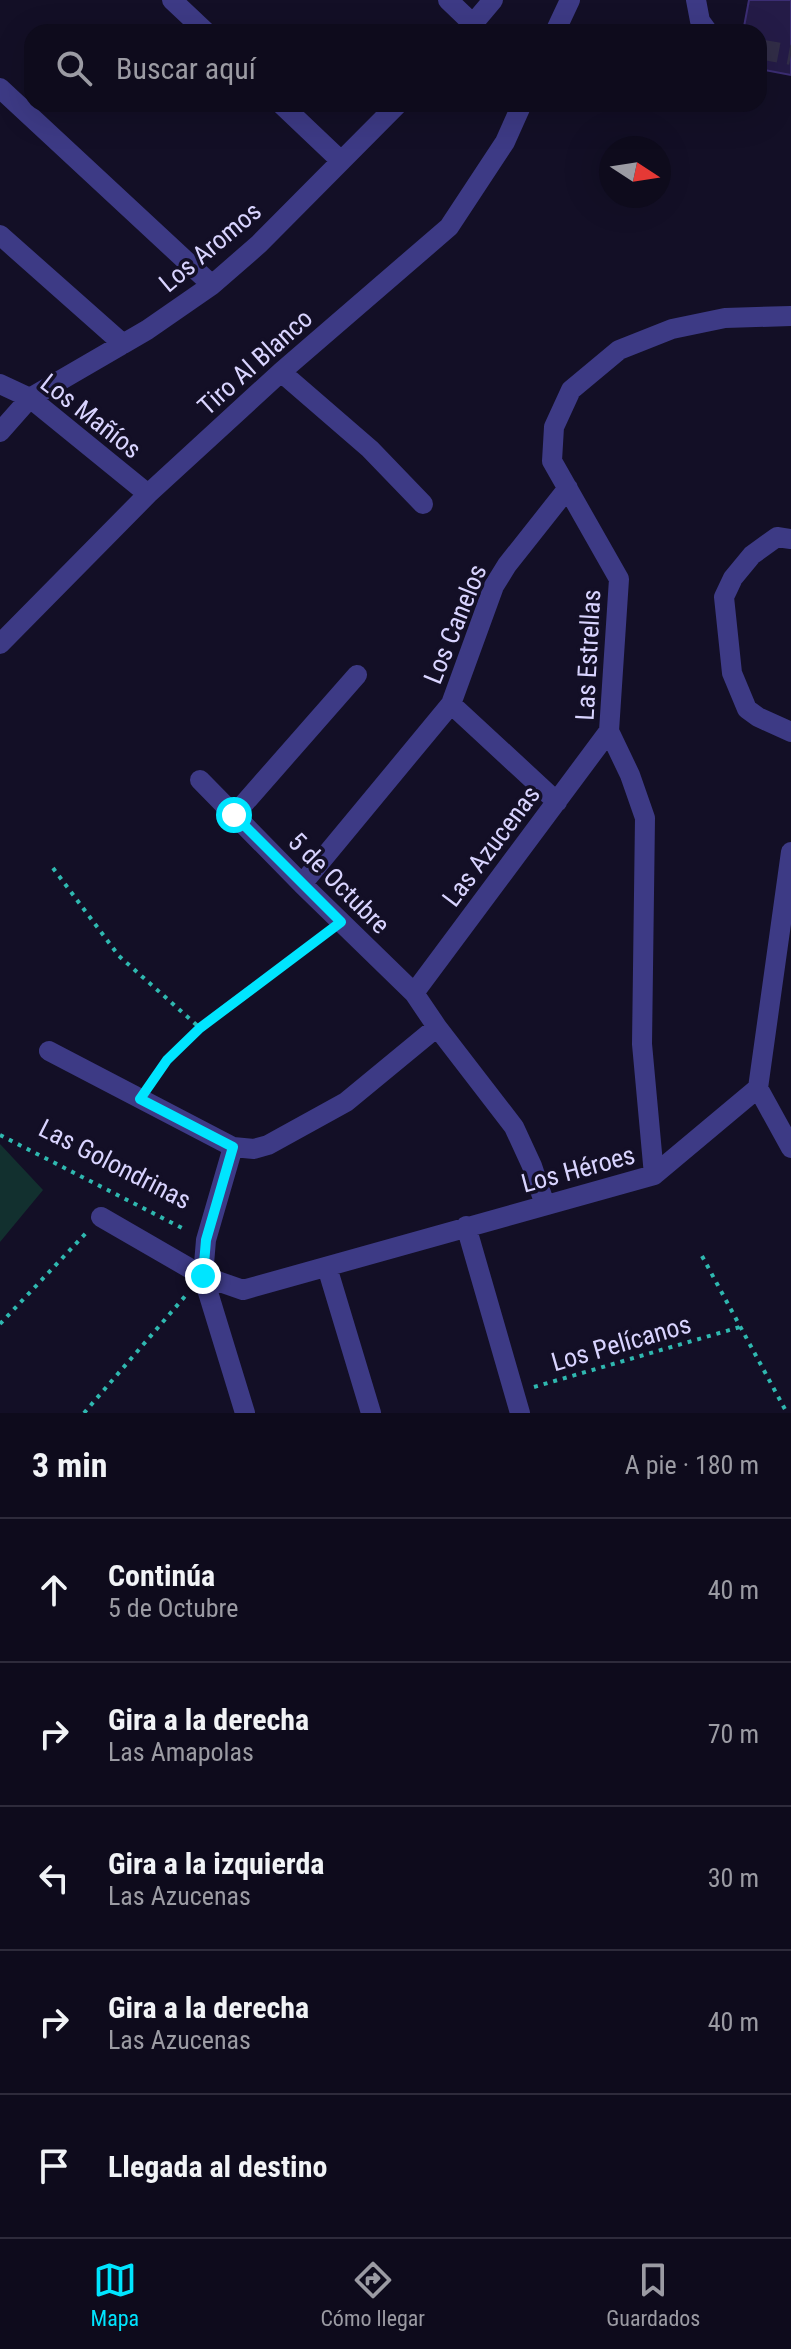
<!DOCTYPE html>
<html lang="es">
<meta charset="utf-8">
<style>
:root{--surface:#0e0b1c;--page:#1c1929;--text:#f1f3f6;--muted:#9b9ba3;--line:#2e2b3b;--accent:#00e5ff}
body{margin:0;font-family:"Roboto Condensed",sans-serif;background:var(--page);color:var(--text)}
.compass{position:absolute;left:599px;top:136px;width:72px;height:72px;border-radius:50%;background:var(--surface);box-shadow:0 8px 32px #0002;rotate:102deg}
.stop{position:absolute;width:24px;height:24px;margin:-18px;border:6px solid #00e5ff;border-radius:50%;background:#fff}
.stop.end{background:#00e5ff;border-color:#fff;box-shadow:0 2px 8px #0008}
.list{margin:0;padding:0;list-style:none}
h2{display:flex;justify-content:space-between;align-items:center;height:104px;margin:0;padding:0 32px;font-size:34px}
h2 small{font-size:26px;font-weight:400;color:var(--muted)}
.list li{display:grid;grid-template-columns:52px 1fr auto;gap:24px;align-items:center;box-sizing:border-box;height:144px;padding:0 32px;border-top:2px solid var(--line)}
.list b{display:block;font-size:30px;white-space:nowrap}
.list p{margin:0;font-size:26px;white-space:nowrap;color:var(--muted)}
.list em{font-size:26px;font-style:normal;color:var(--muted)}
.icon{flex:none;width:44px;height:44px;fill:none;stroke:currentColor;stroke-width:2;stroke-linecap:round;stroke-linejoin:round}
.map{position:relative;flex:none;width:791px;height:1413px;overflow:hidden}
.search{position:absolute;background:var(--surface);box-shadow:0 8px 32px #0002;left:24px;right:24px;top:24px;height:88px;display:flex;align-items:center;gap:20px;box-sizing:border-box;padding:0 28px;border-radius:24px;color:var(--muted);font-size:30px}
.sheet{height:824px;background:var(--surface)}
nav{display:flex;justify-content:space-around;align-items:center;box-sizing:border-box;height:112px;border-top:2px solid var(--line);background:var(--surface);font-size:22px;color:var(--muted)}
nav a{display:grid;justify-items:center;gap:4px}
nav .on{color:var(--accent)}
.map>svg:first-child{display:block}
.green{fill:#12302f}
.building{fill:#241b47;stroke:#3b2d73;stroke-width:2}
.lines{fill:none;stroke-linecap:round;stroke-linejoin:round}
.minor-tunnel{stroke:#312d47;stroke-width:20;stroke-dasharray:20 10;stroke-linecap:butt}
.path{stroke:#2fb8b0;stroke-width:4;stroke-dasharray:4 6;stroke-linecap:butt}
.minor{stroke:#3d3a85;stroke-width:20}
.route{stroke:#00e5ff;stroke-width:10}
.labels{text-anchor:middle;stroke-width:7;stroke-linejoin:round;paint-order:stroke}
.street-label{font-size:26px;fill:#d9d4ff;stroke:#130f26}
</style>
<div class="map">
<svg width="791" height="1413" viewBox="0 0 791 1413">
<rect width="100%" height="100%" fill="#130f26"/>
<path class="green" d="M0 1144 43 1190 0 1242Z"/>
<path class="building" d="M749 0H791V75L759 69V32H743Z"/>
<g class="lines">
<path class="minor-tunnel" d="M759 49 791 55"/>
<path class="path" d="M53 868 119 956 200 1028
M151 1082C192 1024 266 978 323 935
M0 1135 186 1230
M702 1256 787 1413
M0 1324 86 1233
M534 1387 740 1327
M84 1413 187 1294"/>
<path class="minor" d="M172 0 206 32
M448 0 473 24
M696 0 700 21 708 32
M466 32 493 0
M555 32 570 0
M0 88 212 285
M281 104 341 161
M0 235 123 344
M281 372 370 449 423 504
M0 384 30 398 148 494
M0 432 30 398 147 330 212 285 259 244 398 104
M791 539 777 537 752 555 733 578 724 597 732 673 747 709 758 717 791 732
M0 644 148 494 281 372 449 227 505 142 522 104
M451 704 557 802
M200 780 302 884 414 993 437 1027 514 1127 532 1166 545 1205
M234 815 357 675
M302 884 451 704 494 586 507 565 568 488
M414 993 609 731
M49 1051 233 1147 254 1149 268 1145 346 1102 437 1027
M758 1088 791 1148
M233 1147 206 1240 203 1276 245 1413
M654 1175 642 1044 645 818 630 775 609 731 619 579 552 461 554 427 571 390 619 350 672 329 725 318 791 316
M101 1217 203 1276 243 1290 654 1175 758 1088 791 852
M466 1226 520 1413
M327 1267 371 1413"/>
</g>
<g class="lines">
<path class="route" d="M203 1276 206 1240 233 1147 140 1099 167 1060 200 1028 341 922 234 815"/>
</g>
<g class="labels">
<g class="street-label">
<text transform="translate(210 247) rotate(-40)" y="9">Los Aromos</text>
<text transform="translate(255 362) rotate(-42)" y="9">Tiro Al Blanco</text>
<text transform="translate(91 416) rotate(38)" y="9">Los Mañíos</text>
<text transform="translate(455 624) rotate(-68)" y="9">Los Canelos</text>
<text transform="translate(588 655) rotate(-87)" y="9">Las Estrellas</text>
<text transform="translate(491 846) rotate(-53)" y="9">Las Azucenas</text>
<text transform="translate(339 883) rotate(45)" y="9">5 de Octubre</text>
<text transform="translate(115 1164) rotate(27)" y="9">Las Golondrinas</text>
<text transform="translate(578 1169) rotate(-15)" y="9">Los Héroes</text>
<text transform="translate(621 1343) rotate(-16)" y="9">Los Pelícanos</text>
</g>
</g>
</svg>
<svg class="compass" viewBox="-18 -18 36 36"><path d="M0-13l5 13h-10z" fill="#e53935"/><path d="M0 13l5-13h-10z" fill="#9b9ba3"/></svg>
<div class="stop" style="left:234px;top:815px"></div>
<div class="stop end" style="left:203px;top:1276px"></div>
<div class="search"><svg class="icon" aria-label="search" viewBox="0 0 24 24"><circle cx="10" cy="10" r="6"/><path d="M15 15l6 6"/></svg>Buscar aquí</div>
</div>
<section class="sheet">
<h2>3 min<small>A pie · 180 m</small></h2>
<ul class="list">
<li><svg class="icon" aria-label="ahead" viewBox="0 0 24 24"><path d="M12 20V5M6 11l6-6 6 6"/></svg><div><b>Continúa</b><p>5 de Octubre</p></div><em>40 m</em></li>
<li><svg class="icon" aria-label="right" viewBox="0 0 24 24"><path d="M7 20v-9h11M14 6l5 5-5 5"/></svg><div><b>Gira a la derecha</b><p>Las Amapolas</p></div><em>70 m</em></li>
<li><svg class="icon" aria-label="left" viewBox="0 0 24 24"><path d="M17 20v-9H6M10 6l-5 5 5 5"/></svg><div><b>Gira a la izquierda</b><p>Las Azucenas</p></div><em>30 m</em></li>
<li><svg class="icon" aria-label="right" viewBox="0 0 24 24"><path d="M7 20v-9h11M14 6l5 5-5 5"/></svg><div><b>Gira a la derecha</b><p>Las Azucenas</p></div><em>40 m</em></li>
<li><svg class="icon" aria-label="arrive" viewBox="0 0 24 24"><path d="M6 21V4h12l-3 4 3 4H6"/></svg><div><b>Llegada al destino</b></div></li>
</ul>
</section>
<nav>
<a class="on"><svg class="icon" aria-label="map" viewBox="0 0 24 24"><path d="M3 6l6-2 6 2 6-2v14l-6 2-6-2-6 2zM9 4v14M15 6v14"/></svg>Mapa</a>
<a><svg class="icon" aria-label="directions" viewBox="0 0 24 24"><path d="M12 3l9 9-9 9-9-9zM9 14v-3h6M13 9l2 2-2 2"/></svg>Cómo llegar</a>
<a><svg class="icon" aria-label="saved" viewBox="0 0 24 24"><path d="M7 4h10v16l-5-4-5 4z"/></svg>Guardados</a>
</nav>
